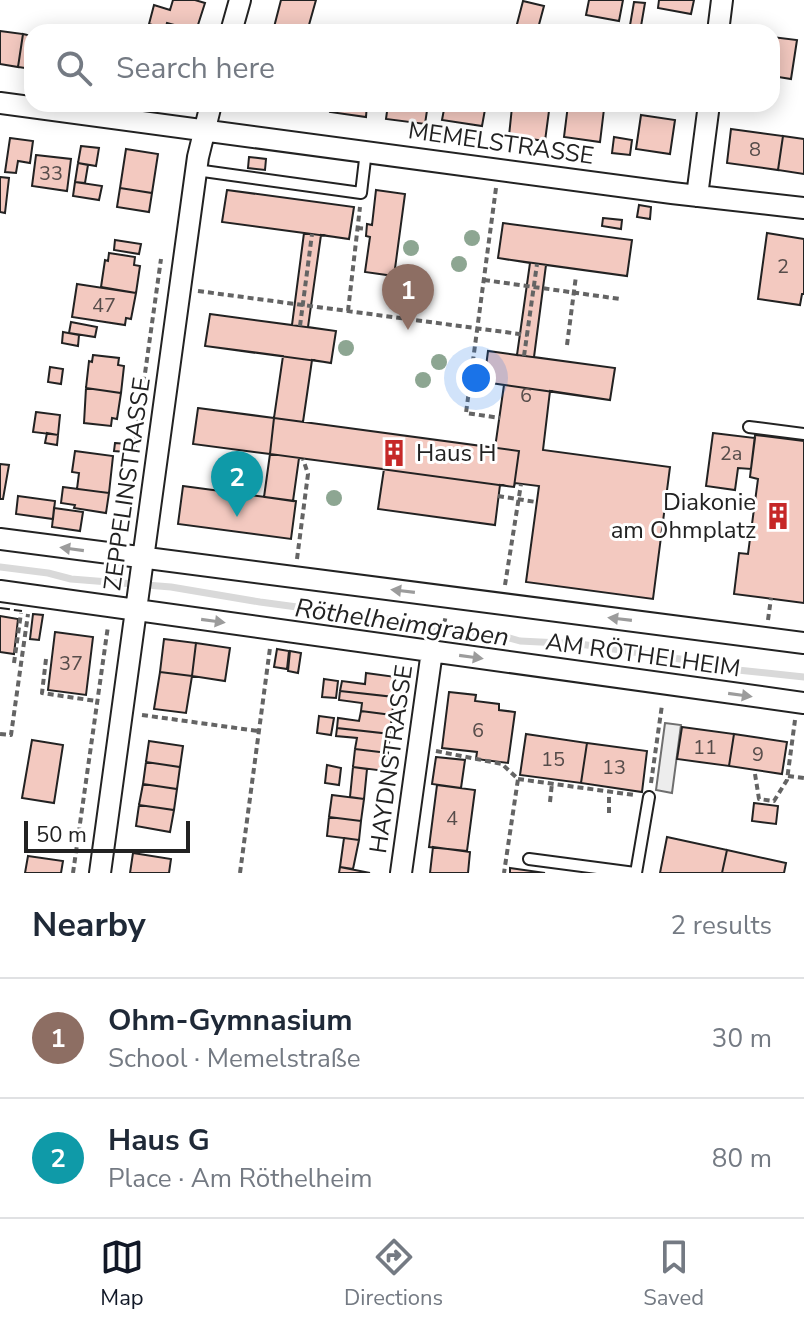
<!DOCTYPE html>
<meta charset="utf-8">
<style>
:root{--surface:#fff;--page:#f2f2f3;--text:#1f2937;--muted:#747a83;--line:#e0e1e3;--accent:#111827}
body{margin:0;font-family:"Nunito Sans",sans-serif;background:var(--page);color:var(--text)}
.scale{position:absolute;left:24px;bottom:20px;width:166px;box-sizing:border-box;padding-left:8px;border:4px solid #222;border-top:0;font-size:22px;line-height:28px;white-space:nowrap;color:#222;-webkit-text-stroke:6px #fff;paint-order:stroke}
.you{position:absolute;left:476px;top:378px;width:28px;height:28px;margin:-20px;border:6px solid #fff;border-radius:50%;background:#1a73e8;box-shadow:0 0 0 12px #1a73e833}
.badge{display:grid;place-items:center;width:52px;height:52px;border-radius:50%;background:var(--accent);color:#fff;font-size:26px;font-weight:700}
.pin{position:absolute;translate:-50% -66px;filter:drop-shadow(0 2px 4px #0008)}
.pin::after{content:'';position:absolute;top:42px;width:28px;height:24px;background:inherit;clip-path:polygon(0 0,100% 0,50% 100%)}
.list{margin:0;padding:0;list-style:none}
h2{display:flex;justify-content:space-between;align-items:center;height:104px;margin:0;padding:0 32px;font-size:34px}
h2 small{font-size:26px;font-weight:400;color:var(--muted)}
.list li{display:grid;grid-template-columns:52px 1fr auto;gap:24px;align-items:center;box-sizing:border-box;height:120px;padding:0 32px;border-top:2px solid var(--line)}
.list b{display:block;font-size:30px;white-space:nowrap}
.list p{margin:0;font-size:26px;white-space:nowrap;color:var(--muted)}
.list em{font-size:26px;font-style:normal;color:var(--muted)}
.icon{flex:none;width:44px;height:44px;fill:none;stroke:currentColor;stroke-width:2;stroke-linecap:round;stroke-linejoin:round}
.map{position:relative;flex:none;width:804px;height:873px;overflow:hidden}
.search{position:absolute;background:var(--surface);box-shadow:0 4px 20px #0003;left:24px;right:24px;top:24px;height:88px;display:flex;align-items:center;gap:20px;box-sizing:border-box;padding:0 28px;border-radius:24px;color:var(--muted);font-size:30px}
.sheet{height:344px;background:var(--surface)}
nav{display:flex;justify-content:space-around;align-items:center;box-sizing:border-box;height:112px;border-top:2px solid var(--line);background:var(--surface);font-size:22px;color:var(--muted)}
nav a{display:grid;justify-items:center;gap:4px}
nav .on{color:var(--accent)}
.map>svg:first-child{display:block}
.parking{fill:#ededed;stroke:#6f6f6f;stroke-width:2}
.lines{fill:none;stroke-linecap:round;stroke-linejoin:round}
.stream{stroke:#d9d9d9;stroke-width:7}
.building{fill:#f3c9c0;stroke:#222;stroke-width:2}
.service-casing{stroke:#222;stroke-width:14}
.minor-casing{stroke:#222;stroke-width:24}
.path{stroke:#646464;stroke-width:4;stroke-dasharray:6 4;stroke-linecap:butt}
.service{stroke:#fff;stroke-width:10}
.minor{stroke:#fff;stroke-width:20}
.fence{stroke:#222;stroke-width:2;stroke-dasharray:10 4;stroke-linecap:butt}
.tree{fill:#8da692}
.oneway{fill:#9c9c9c}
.labels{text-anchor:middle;stroke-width:6;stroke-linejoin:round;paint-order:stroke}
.number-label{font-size:20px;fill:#564c4a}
.street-label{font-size:24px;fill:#222;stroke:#fff}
.poi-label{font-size:24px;fill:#222;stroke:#fff;text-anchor:start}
.water-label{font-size:26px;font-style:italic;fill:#222;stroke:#fff}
</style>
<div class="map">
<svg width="804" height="873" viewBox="0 0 804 873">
<rect width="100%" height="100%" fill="#fff"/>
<path class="parking" d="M665 723 681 725 672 793 656 790Z"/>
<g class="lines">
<path class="stream" d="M0 567 48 573 71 579 171 587 260 602 423 624 449 631 499 635 520 641 580 644 713 664 728 669 804 677"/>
</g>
<path class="building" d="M173 0H195L205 3 196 31 167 23 165 29 149 24 154 5 170 10Z
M281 0H316L307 32 273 31Z
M589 0H623L619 21 586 15Z
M659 0H694L691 14 658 8Z
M523 1 544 6 537 32 516 28Z
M634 2 645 3 640 32 629 31Z
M0 31 23 34 18 67 0 64Z
M23 34 32 36V69L18 67Z
M772 37 797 40 791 79 772 76Z
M331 104H367L366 117 330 112Z
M388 104H428L425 124 386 119Z
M445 104H486L482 126 442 120Z
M568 105 604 109 600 142 564 137Z
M512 107 549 111 545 141 509 136Z
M641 115 675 120 670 154 636 149Z
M731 129 783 136 778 170 727 163Z
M783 136 804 139V174L778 170Z
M614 137 632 140 630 155 612 153Z
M10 138 33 141 30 163 18 161 16 173 5 172Z
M81 146 99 148 96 166 78 163Z
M126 149 158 154 152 193 120 188Z
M36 155 71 159 67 191 32 186Z
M249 157 266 159 265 170 248 168Z
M78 163 88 165 85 183 75 182Z
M0 177 9 178 5 213 0 212Z
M75 182 102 186 99 200 73 196Z
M120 188 152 193 149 212 117 207Z
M227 190 354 207 349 239 321 235 308 327 336 331 331 363 312 360 303 422 495 448 504 385 484 382 488 351 517 355 530 263 498 258 503 223 632 240 627 276 546 265 534 357 615 368 610 400 550 391 543 450 670 467 653 599 526 582 539 486 515 483 514 487 500 485 495 525 378 509 384 469 299 458 293 501 264 497 270 454 193 444 198 408 274 418 283 356 205 346 210 314 292 325 304 233 222 222Z
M227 190 354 207 349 239 222 222Z
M376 190 405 194 394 276 365 272 370 237 366 236 367 224 372 225Z
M639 205 651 207 650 219 637 217Z
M603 218 622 220 621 229 602 226Z
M503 223 632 240 627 276 498 258Z
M767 233 804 239V294H802L800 305 758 299Z
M115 240 141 244 139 254 114 250Z
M109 253 135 257 134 265 140 266 136 293 101 287 105 260 108 261Z
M77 284 136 293 131 319 126 318 125 325 72 317Z
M210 314 336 331 331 363 205 346Z
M71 322 97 327 95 337 69 333Z
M63 332 79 335 78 346 62 343Z
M488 351 615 368 610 400 484 382Z
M93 355 119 358 118 365 124 366 121 393 86 388 89 361 92 362Z
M50 367 63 369 61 384 48 382Z
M86 388 121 393 117 419 112 418 111 426 84 423Z
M198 408 274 418 270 454 193 444Z
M36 412 60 415 58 435 33 432Z
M274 418 519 451 514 487 270 454Z
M47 433 58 435 57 445 45 443Z
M713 433 755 438 751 469 738 468 735 490 706 486Z
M755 435 804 441V603L734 594 739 553 748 554 758 479 750 477Z
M115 443 127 444 126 452 114 451Z
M75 451 113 456 109 493 77 489 79 473 72 472Z
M0 464 9 465 3 499H0Z
M183 486 296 501 291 539 178 524Z
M63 487 109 493 106 513 74 508 75 505 61 503Z
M18 496 55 501 53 519 16 514Z
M54 508 83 512 80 531 52 527Z
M33 614 43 615 39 640 30 639Z
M0 616 18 619 14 654 0 652Z
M55 632 93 637 86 695 48 690Z
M164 639 196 643 192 676 160 672Z
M196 643 230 648 225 681 192 676Z
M277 649 289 651 287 669 274 667Z
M290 651 301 653 298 673 288 671Z
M160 672 192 676 186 713 154 709Z
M366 673 396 677 394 697 340 691 342 681 365 684Z
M324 679 338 681 336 698 322 697Z
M340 691 394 697 392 715 361 711 362 703 339 700Z
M449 692 476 695 475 701 499 704V710L515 712 508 763 476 759 477 752 442 748Z
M361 711 392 715 390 734 337 728 338 718 359 721Z
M319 716 334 718 331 735 317 733Z
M682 727 734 734 729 766 677 759Z
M337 728 390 734 388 753 355 749 357 738 336 736Z
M526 734 587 743 581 783 520 775Z
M734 734 787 742 782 774 729 766Z
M32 740 63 745 54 803 22 798Z
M149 741 183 746 180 767 146 762Z
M587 743 647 751 642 792 581 783Z
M355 749 388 753 385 771 353 767Z
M436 757 465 760 461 788 432 784Z
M146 762 180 767 177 789 143 784Z
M327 765 341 768 339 785 325 783Z
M353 767 367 769 364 799 350 797Z
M143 784 177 789 174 810 139 805Z
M437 785 475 790 467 851 429 847Z
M332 795 364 799 361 821 329 817Z
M754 803 778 806 776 824 752 821Z
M139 805 174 810 170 832 136 826Z
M329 817 361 821 359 840 327 836Z
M667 837 727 850 722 873H660Z
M344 838 359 840 353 869 340 867Z
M433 847 470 852 468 873H430Z
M727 850 786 863 784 873H722Z
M133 853 171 859 169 873H130Z
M28 856 63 861 61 873H25Z
M340 867 370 873H339Z
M510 868 545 873H510Z"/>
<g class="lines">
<g class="service-casing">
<path id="service" d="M196 170 361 193 366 151
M749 427 804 434
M529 859 635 873
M636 873 649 797"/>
</g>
<g class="minor-casing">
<path id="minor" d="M231 32 240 0
M718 32 722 0
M0 103 672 193 804 208
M697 196 709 104
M0 539 804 643
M0 591 804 703
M100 873 198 157 211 104
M401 873 432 651"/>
</g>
<path class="path" d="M496 188 466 413 500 418
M357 228 367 229
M484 280 620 299
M198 291 527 335
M348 311 360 207
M300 326 312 234
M567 345 576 276
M524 356 537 264
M134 452 161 259
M498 496 536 502
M297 559 308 474 303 459
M505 585 521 484
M768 620 771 598
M442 634 446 615
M46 659 42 693 96 701
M14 663 21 613
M142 715 258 731
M0 734 11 735 28 614
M436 751 502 764 518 779 504 873
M755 774 759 799 774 801 787 780 795 720
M788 776 804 778
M518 779 634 795
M651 783 662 705
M550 802 552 783
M609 813V791
M73 873 108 626
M240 873 270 648"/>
<use href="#service" class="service"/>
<use href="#minor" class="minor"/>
<path class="fence" d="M0 608 22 611"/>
</g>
<g class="tree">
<circle cx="472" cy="238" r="8"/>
<circle cx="411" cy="248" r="8"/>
<circle cx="459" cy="264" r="8"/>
<circle cx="346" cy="348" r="8"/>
<circle cx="439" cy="362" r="8"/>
<circle cx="423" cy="380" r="8"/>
<circle cx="334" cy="498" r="8"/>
</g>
<defs><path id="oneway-solid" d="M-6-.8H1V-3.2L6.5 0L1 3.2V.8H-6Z" transform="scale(2)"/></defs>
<g class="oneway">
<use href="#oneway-solid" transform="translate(72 549) rotate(-172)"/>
<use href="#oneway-solid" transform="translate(403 591) rotate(-173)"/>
<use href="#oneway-solid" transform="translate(620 619) rotate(-173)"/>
<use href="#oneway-solid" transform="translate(213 621) rotate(8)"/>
<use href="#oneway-solid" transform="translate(471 657) rotate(8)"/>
<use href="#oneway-solid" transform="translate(740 695) rotate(8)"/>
</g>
<defs>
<g id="building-bare" transform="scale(2.16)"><path d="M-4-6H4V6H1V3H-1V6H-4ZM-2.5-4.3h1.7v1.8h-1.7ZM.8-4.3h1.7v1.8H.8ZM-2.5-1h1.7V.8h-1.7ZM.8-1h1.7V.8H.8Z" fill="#c62828" stroke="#fff" stroke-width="2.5" paint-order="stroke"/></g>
</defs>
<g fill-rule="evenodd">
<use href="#building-bare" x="394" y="453"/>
<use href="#building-bare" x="778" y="516"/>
</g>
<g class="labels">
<g class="number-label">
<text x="755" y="156">8</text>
<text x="51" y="180">33</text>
<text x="783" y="273">2</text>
<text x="104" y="312">47</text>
<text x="526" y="402">6</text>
<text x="731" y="460">2a</text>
<text x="71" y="670">37</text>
<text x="478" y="737">6</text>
<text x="705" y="754">11</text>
<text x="758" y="761">9</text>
<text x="553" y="766">15</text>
<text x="614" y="774">13</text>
<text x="452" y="825">4</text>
</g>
<g class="street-label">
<text transform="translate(501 143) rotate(8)" y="8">MEMELSTRASSE</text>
<text transform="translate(127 484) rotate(-82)" y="8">ZEPPELINSTRASSE</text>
<text transform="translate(643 655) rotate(8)" y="8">AM RÖTHELHEIM</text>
<text transform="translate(391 759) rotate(-82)" y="8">HAYDNSTRASSE</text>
</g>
<g class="poi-label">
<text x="416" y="461">Haus H</text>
<text x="756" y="510" text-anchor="end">Diakonie<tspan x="756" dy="28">am Ohmplatz</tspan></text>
</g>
<g class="water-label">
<text transform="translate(402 622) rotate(8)" y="9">Röthelheimgraben</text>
</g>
</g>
</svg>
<div class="scale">50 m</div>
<div class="you"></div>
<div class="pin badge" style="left:408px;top:330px;background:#8d6e63">1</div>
<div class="pin badge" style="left:237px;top:517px;background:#0f9aa8">2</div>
<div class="search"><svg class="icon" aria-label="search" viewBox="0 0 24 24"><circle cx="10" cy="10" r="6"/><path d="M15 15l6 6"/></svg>Search here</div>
</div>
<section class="sheet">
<h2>Nearby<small>2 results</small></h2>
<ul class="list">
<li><span class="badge" style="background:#8d6e63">1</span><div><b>Ohm-Gymnasium</b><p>School · Memelstraße</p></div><em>30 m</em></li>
<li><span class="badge" style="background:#0f9aa8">2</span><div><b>Haus G</b><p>Place · Am Röthelheim</p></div><em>80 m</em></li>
</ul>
</section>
<nav>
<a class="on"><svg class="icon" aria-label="map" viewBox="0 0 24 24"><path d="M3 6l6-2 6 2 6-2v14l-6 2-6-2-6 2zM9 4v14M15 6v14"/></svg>Map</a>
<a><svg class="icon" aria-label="directions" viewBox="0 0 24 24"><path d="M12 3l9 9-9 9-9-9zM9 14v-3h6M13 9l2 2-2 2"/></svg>Directions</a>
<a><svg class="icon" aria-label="saved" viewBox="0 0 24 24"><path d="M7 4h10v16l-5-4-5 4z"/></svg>Saved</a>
</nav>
